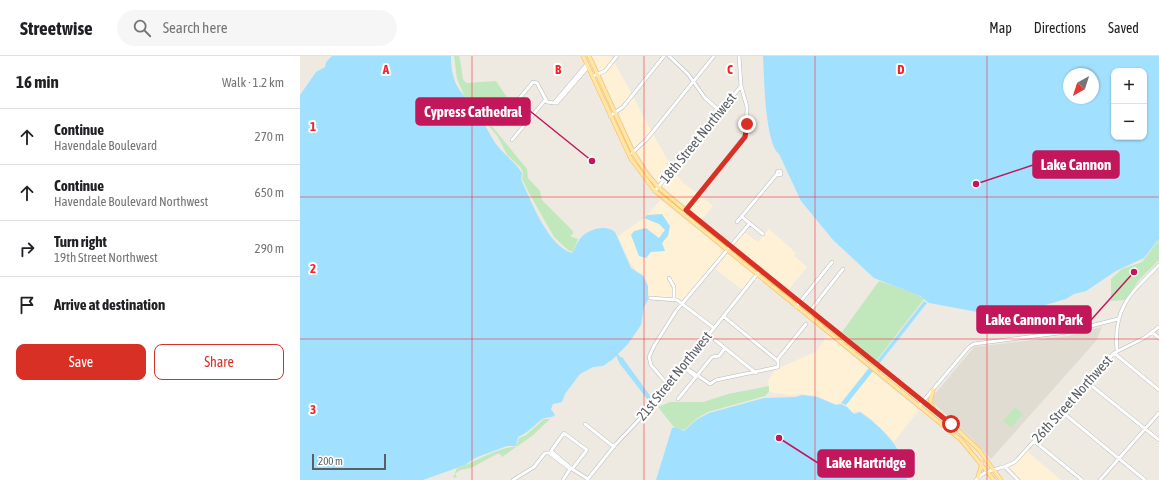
<!DOCTYPE html>
<meta charset="utf-8">
<style>
:root{--surface:#fff;--page:#f6f6f6;--text:#202124;--muted:#757577;--line:#e0e0e0;--accent:#d93025}
body{margin:0;font-family:"Asap Condensed",sans-serif;background:var(--page);color:var(--text)}
.controls{position:absolute;right:12px;top:12px;display:grid;overflow:hidden;border-radius:8px;box-shadow:0 1px 3px #0004}
.controls button{width:36px;height:36px;display:grid;place-items:center;padding:0;border:0;border-bottom:1px solid var(--line);background:var(--surface);color:var(--text);font:20px sans-serif}
.compass{position:absolute;left:763px;top:12px;width:36px;height:36px;border-radius:50%;background:var(--surface);box-shadow:0 1px 3px #0004;rotate:219deg}
.scale{position:absolute;left:12px;bottom:10px;width:74px;box-sizing:border-box;padding-left:4px;border:2px solid #5a5f64;border-top:0;font-size:11px;line-height:14px;white-space:nowrap;color:#5a5f64;-webkit-text-stroke:3px #fff;paint-order:stroke}
.stop{position:absolute;width:12px;height:12px;margin:-9px;border:3px solid #d93025;border-radius:50%;background:#fff}
.stop.end{background:#d93025;border-color:#fff;box-shadow:0 1px 4px #0008}
.list{margin:0;padding:0;list-style:none}
h2{display:flex;justify-content:space-between;align-items:center;height:52px;margin:0;padding:0 16px;font-size:17px}
h2 small{font-size:13px;font-weight:400;color:var(--muted)}
.list li{display:grid;grid-template-columns:26px 1fr auto;gap:12px;align-items:center;box-sizing:border-box;height:56px;padding:0 16px;border-top:1px solid var(--line)}
.list b{display:block;font-size:15px;white-space:nowrap}
.list p{margin:0;font-size:13px;white-space:nowrap;color:var(--muted)}
.list em{font-size:13px;font-style:normal;color:var(--muted)}
.actions{display:flex;gap:8px;padding:12px 16px}
.actions a{flex:1;padding:9px 0;border:1px solid var(--accent);border-radius:8px;text-align:center;font-size:14px;color:var(--accent)}
.actions .main{background:var(--accent);color:#fff}
.icon{flex:none;width:22px;height:22px;fill:none;stroke:currentColor;stroke-width:2;stroke-linecap:round;stroke-linejoin:round}
.map{position:relative;flex:none;width:859px;height:424px;overflow:hidden}
header{display:flex;align-items:center;gap:24px;box-sizing:border-box;height:56px;padding:0 20px;background:var(--surface);border-bottom:1px solid var(--line)}
header strong{font-size:19px}
nav{display:flex;gap:22px;margin-inline-start:auto;font-size:14px}
.search{width:280px;height:36px;background:var(--page);display:flex;align-items:center;gap:10px;box-sizing:border-box;padding:0 14px;border-radius:22px;color:var(--muted);font-size:15px}
main{display:flex}
aside{flex:1;background:var(--surface)}
.map>svg:first-child{display:block}
.commercial{fill:#fff1d6}
.education{fill:#e0dcd2}
.green{fill:#c1e8bc}
.water{fill:#a1e1ff;fill-rule:evenodd}
.lines{fill:none;stroke-linecap:round;stroke-linejoin:round}
.canal{stroke:#a1e1ff;stroke-width:2.5}
.minor-casing{stroke:#b5b9bd;stroke-width:4}
.major-casing{stroke:#fab74e;stroke-width:4.5}
.minor{stroke:#fff;stroke-width:3}
.major{stroke:#ffe6a6;stroke-width:3.5}
.route{stroke:#d93025;stroke-width:5}
.grid{fill:none;stroke:#f42229;stroke-width:1;stroke-opacity:0.55}
.labels{text-anchor:middle;stroke-width:4;stroke-linejoin:round;paint-order:stroke}
.street-label{font-size:14px;fill:#5a5f64;stroke:#fff}
.grid-label{font-size:13px;text-anchor:middle;font-weight:bold;fill:#f42229;stroke:#fff;stroke-width:4;stroke-linejoin:round;paint-order:stroke}
.leader{fill:none;stroke:#c2185b;stroke-width:1.5}
.callout-dot{fill:#c2185b;stroke:#fff;stroke-width:1.5}
.callout{fill:#c2185b;stroke:#c2185b;stroke-width:1.5}
.callout-label{font-size:15px;text-anchor:middle;font-weight:bold;fill:#fff}
</style>
<header>
<strong>Streetwise</strong>
<div class="search"><svg class="icon" aria-label="search" viewBox="0 0 24 24"><circle cx="10" cy="10" r="6"/><path d="M15 15l6 6"/></svg>Search here</div>
<nav><a>Map</a><a>Directions</a><a>Saved</a></nav>
</header>
<main>
<aside>
<h2>16 min<small>Walk · 1.2 km</small></h2>
<ul class="list">
<li><svg class="icon" aria-label="ahead" viewBox="0 0 24 24"><path d="M12 20V5M6 11l6-6 6 6"/></svg><div><b>Continue</b><p>Havendale Boulevard</p></div><em>270 m</em></li>
<li><svg class="icon" aria-label="ahead" viewBox="0 0 24 24"><path d="M12 20V5M6 11l6-6 6 6"/></svg><div><b>Continue</b><p>Havendale Boulevard Northwest</p></div><em>650 m</em></li>
<li><svg class="icon" aria-label="right" viewBox="0 0 24 24"><path d="M7 20v-9h11M14 6l5 5-5 5"/></svg><div><b>Turn right</b><p>19th Street Northwest</p></div><em>290 m</em></li>
<li><svg class="icon" aria-label="arrive" viewBox="0 0 24 24"><path d="M6 21V4h12l-3 4 3 4H6"/></svg><div><b>Arrive at destination</b></div></li>
</ul>
<div class="actions"><a class="main">Save</a><a>Share</a></div>
</aside>
<div class="map">
<svg width="859" height="424" viewBox="0 0 859 424">
<rect width="100%" height="100%" fill="#eeeae2"/>
<path class="commercial" d="M292 0H310L313 4 305 14 300 16Z
M314 6 332 38 317 53 301 19 306 16Z
M333 40 351 75 335 93 318 56Z
M353 78 372 112 359 127 346 111 336 95Z
M373 114 383 127 398 138 387 151 361 129Z
M400 139 413 150 402 163 389 152Z
M361 144 425 196 383 244 375 242 374 229 370 220 368 222 372 232V242L349 241 347 224 344 219 337 215 331 208 318 180 344 162 359 168 365 174 359 182 354 178 337 194 339 200 351 196 365 194 362 187 368 180 362 159H347Z
M469 173 496 197 494 200 507 211 489 233 434 189 444 176 458 186Z
M427 197 454 219 443 234 415 213Z
M528 279 568 313 541 347 536 348 517 340 502 338 490 339 469 336 468 325 475 314 517 295Z
M572 316 619 354 594 386 570 362 560 355 552 356 546 349Z
M729 393V397L761 424H720L712 417 707 411 717 405Z"/>
<path class="education" d="M802 271 796 285 691 403 671 382 633 347V340L674 291 768 280Z"/>
<path class="green" d="M154 0H159L160 3 163 23 166 27 196 25 207 41 187 64 227 113 228 122 240 135 242 144 273 175V178L270 180 278 183 273 196 268 194 254 181 229 137 222 123 223 116 220 111 207 99 198 81 164 39 157 23Z
M859 184V204L839 224 825 244 811 245V223L822 213 842 206Z
M579 225C589 228 616 237 624 243L576 305 542 276Z
M469 330V336L465 340 408 356 396 363 384 374 373 370 358 351 370 346H403L428 338Z
M715 351 723 358 711 372 703 365Z
M244 363H250L232 380 202 401 200 398H197L171 412 160 414 155 418 157 421 153 422 157 412C171 408 202 389 216 391L219 382 226 379Z"/>
<path class="water" d="M32 0H151C151 35 165 36 181 62 188 74 193 86 203 96 209 103 217 108 222 117L221 123C231 145 248 190 272 197 275 194 275 190 278 186 283 175 305 167 315 176L331 212 343 220 348 230V244L344 251 341 269 328 288 313 303 303 310 293 311 280 318 265 338 262 346 253 348 251 353 255 359C251 363 246 360 241 364 233 370 228 377 218 381L216 390H207L175 402 165 409 123 424H0V39L16 16 25 11 26 6Z
M463 0H859V183L844 202 816 215 786 235 774 238 766 243 735 252 683 257 629 247 620 240 574 222 533 184 501 145 479 98C465 87 464 19 463 0ZM814 15H844V81H814ZM769 18H793V42H769Z
M362 158 370 170 368 180 362 187 365 195 351 196 346 202 339 200 331 179 334 175 346 172 359 182 365 174 359 168 344 162 347 159Z
M624 245 627 247 579 308 575 305H577Z
M322 301 354 345 351 348 320 308 317 302Z
M569 312 573 315 546 349 541 347Z
M502 339 517 341 536 349 541 348 547 351 554 358 560 356C582 371 607 395 607 424H356L372 372 376 371 384 375 396 364 409 357 464 342 496 341Z"/>
<g class="lines">
<path class="canal" d="M317 299 321 304"/>
<g class="minor-casing">
<path id="minor" d="M369 0 388 18 405 42 420 55
M293 20 305 15 317 0
M254 47 287 8
M254 47H257L288 11
M310 60 323 51 364 0
M198 68 233 26 237 27 247 46 254 47
M212 84 246 43
M332 97 346 84 414 0
M477 117a2 2 0 1 1 4 0a2 2 0 1 1-4 0Z
M355 135 441 30
M385 156 446 78 447 51 441 30 439 0
M442 161 463 178
M437 166 477 118
M369 222 374 231V243
M350 242 377 244 414 272
M496 251 532 206
M510 255 543 213
M852 276 859 282
M425 292 456 317
M817 294C813 251 831 237 859 209
M814 297 859 334
M477 304 506 268
M383 310 395 318V320
M386 313 396 321
M397 319 410 328 416 324 478 311V305L423 260
M787 326 859 384
M368 329 351 309 349 301 354 290 376 255 450 167
M378 343 412 301 419 300 425 292 415 284
M619 350 669 291 674 288 767 276 818 263
M761 355 845 424
M285 368 314 391
M264 377 287 394 272 413 251 395Z
M734 385 782 424
M705 411 718 424
M272 413 288 423
M213 424 234 411 245 397H249L270 413 263 424
M287 424 315 389 351 351 458 217
M676 424C686 411 703 415 716 405L814 297 844 282 859 271
M800 424 859 357"/>
</g>
<g class="major-casing">
<path id="major" d="M283 0 331 103 355 135 661 384 694 424
M289 0 333 96 347 118 358 131 403 169 657 373 679 394 701 424
M633 334 630 346 633 352
M678 421 682 407"/>
</g>
<use href="#minor" class="minor"/>
<use href="#major" class="major"/>
</g>
<g class="lines">
<path class="route" d="M447 68 445 81 386 154 651 368"/>
</g>
<path class="grid" d="M172 0V424M344 0V424M515 0V424M687 0V424M0 141H859M0 283H859"/>
<g class="labels">
<g class="street-label">
<text transform="translate(398 82) rotate(-51)" y="5">18th Street Northwest</text>
<text transform="translate(374 320) rotate(-51)" y="5">21st Street Northwest</text>
<text transform="translate(772 343) rotate(-48)" y="5">26th Street Northwest</text>
</g>
</g>
<g class="grid-label">
<text x="86" y="18">A</text>
<text x="258" y="18">B</text>
<text x="430" y="18">C</text>
<text x="601" y="18">D</text>
<text x="13" y="75">1</text>
<text x="13" y="217">2</text>
<text x="13" y="358">3</text>
</g>
<path class="leader" d="M292 105L230 55M676 128L733 109M834 216L791 264M479 382L518 407"/>
<g class="callout-dot">
<circle cx="292" cy="105" r="4"/>
<circle cx="676" cy="128" r="4"/>
<circle cx="834" cy="216" r="4"/>
<circle cx="479" cy="382" r="4"/>
</g>
<g class="callout">
<rect x="116" y="42" width="114" height="27" rx="4"/>
<rect x="733" y="95" width="86" height="27" rx="4"/>
<rect x="677" y="250" width="114" height="27" rx="4"/>
<rect x="518" y="394" width="96" height="27" rx="4"/>
</g>
<g class="callout-label">
<text x="173" y="61">Cypress Cathedral</text>
<text x="776" y="114">Lake Cannon</text>
<text x="734" y="269">Lake Cannon Park</text>
<text x="566" y="412">Lake Hartridge</text>
</g>
</svg>
<div class="controls">
<button>+</button>
<button>−</button>
</div>
<svg class="compass" viewBox="-18 -18 36 36"><path d="M0-13l5 13h-10z" fill="#e53935"/><path d="M0 13l5-13h-10z" fill="#757577"/></svg>
<div class="scale">200 m</div>
<div class="stop" style="left:651px;top:368px"></div>
<div class="stop end" style="left:447px;top:68px"></div>
</div>
</main>
